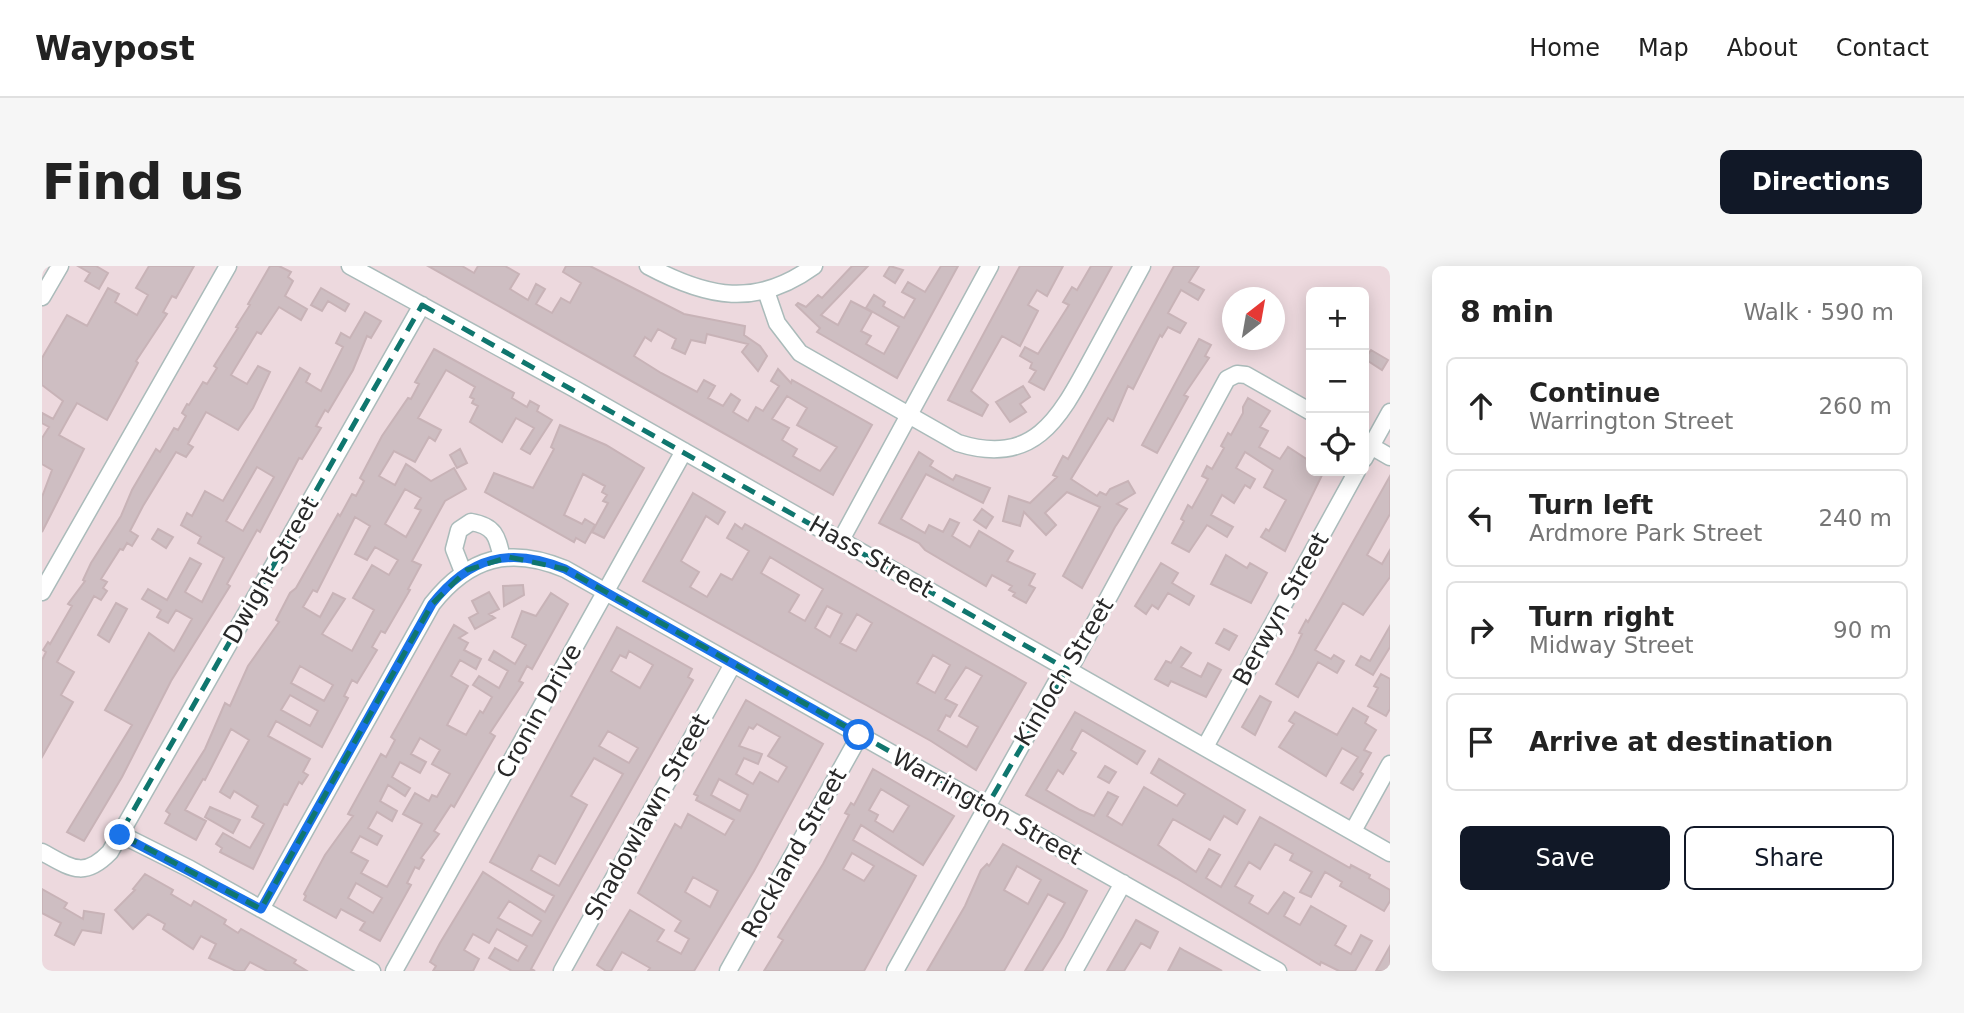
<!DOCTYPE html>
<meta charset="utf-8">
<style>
:root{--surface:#fff;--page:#f6f6f6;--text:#222;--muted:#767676;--line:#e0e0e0;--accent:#111827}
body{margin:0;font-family:"DejaVu Sans",sans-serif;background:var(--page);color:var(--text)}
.controls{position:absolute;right:21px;top:21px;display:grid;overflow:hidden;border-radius:10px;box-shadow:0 4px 18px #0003}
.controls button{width:63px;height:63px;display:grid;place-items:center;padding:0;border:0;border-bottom:2px solid var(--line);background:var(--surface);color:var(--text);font:35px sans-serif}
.compass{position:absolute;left:1180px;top:21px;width:63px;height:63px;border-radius:50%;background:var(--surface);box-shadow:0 4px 18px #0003;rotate:31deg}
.stop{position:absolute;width:21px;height:21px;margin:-16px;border:5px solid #1a73e8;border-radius:50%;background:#fff}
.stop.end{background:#1a73e8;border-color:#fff;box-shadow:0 2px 7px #0008}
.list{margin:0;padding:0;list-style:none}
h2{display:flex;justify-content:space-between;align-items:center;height:91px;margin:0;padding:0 28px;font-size:30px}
h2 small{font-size:23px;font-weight:400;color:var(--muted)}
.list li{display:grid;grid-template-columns:46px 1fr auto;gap:21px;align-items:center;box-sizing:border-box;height:98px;margin:0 14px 14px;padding:0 14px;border:2px solid var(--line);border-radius:10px}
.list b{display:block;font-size:26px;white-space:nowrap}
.list p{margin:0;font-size:23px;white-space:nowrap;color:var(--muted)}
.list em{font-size:23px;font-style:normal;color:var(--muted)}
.actions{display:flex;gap:14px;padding:21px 28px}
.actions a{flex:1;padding:16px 0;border:2px solid var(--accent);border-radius:10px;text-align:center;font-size:24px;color:var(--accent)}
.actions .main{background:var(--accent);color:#fff}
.icon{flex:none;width:38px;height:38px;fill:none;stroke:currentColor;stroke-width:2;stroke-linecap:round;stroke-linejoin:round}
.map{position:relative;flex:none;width:1348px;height:705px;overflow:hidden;border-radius:10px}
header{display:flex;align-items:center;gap:42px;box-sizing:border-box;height:98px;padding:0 35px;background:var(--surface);border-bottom:2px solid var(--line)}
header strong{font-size:33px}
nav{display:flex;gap:38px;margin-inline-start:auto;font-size:24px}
.intro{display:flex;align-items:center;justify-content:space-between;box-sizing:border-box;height:168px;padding:0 42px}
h1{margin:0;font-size:49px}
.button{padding:18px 32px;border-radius:10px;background:var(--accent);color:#fff;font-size:24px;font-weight:700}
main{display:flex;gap:42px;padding:0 42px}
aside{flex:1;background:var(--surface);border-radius:10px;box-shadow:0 4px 18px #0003}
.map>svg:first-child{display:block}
.building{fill:#cebec2;stroke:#c8b3b7;stroke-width:2;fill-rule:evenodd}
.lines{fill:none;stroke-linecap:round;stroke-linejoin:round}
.minor-casing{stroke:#aabbba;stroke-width:19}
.minor{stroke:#fff;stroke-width:16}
.route{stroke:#1a73e8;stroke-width:9}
.marked{fill:none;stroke:#0f766e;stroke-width:5;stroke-dasharray:14 9;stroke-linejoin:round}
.labels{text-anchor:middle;stroke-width:6;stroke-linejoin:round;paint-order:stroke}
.street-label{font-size:24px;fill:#292929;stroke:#fff}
</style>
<header>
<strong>Waypost</strong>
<nav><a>Home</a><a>Map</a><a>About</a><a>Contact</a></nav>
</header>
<div class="intro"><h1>Find us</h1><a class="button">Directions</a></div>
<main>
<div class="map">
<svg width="1348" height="705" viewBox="0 0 1348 705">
<rect width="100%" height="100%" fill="#edd9de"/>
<path class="building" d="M36 0H54L66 7 57 23 43 15 48 7Z
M107 0H152L134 32 130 30 121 46 125 48 94 95 96 97 65 154 35 137 27 151 17 169 42 183 0 266V231L10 204 0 198V172L7 161 0 157V147L11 153 21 135 0 119V92L25 49 45 60 66 22 77 28 73 36 95 49 106 29 94 22Z
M228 0H237L249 6 246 11 251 15 243 30 265 43 259 54 237 41 219 68 215 66 189 109 205 118 216 100 228 106 211 142 196 164 164 146 146 178 151 181 144 191 134 186 101 240 88 265 96 270 90 280 85 277 81 284 78 283 59 313 65 316 61 322 65 325 59 334 52 330 15 396 32 406 19 429 31 436 0 491V394L4 386 1 384 6 376 8 378 30 340 26 338 43 315 41 314 49 297 79 250 90 224 114 183 118 186 132 162 136 164 144 150 140 147 145 138 147 139 161 116 165 118 175 102 172 100 196 62 194 61 208 39 206 38Z
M386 0H420L432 7 436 0H463L477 8 468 23 486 34 494 18 503 23 494 38 510 47 519 32 528 37 539 17 521 6 524 0H548L642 48 703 60 702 69 718 80 725 90 716 105 700 86 706 78 665 68 663 77 649 74 643 88 630 82 634 73 616 63 609 75 603 71 592 90 619 107 655 126 662 114 673 120 666 132 681 140 689 128 698 134 691 146 706 155 714 141 721 145 737 120 729 115 736 103 749 117 750 114 830 159 791 229ZM745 130 765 142 755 159 795 181 778 205 751 190 755 183 740 174 747 162 730 153Z
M810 0H826L779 49 796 59 809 35 830 46 819 65 829 70 824 78 842 88 857 61 824 42 832 29 843 36 841 40 862 52 873 33 860 26 866 16 883 26 899 0H916L855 112 775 66 778 62 754 39 756 37 764 41 776 29 780 32Z
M848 0 861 4 853 17 842 10Z
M978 0H1021L1005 30 995 24 986 39 996 45 978 80 960 70 929 125 946 139 940 150 906 134Z
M1049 0H1070L1002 124 987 116 994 105 988 102 990 97 978 90 983 81 996 88 1027 39 1021 36 1030 21 1035 24Z
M1132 0H1157L1147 16 1162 24 1156 34 1139 24 1126 47 1144 57 1138 67 1126 61 1120 71 1118 69 1091 123 1086 120 1071 155 1066 152 1029 213 1055 230 1058 226 1064 229 1068 223 1086 215 1093 227 1075 238 1085 243 1073 261 1040 322 1021 310 1058 241 1025 226 1003 247 1014 259 1004 269 982 246 978 260 961 255 967 230 988 237 1015 211 1011 209 1021 190 1026 193Z
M279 22 307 38 303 45 286 35 280 45 269 39Z
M323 46 339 55 329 72 325 70 311 104 286 146 283 144 274 160 279 162 260 193 257 192 218 266 215 264 185 318 188 320 129 415 80 511 42 575 25 566 90 459 63 444 107 367 132 385 150 353 134 344 126 357 115 351 119 344 100 333 106 323 125 334 148 292 159 298 143 326 160 336 182 292 156 277 159 271 139 259 145 247 150 250 163 225 181 235 258 102 268 108 264 116 279 125 301 81 294 77 299 67 308 72ZM215 201 232 211 201 265 184 255Z
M1157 73 1169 79 1163 90 1167 92 1142 129 1146 131 1115 187 1100 179Z
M392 83 472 127 470 132 485 141 488 135 497 140 495 145 510 154 488 188 479 183 492 162 474 152 460 176 428 156 436 140 430 137 432 133 428 131 433 121 404 104 376 152 399 164 393 175 387 171 373 196 352 185 337 210 353 219 364 198 389 215 412 202 424 223 403 235 387 264 370 295 379 299 366 323 368 324 343 367 339 365 330 381 335 384 315 417 310 414 302 430 306 432 280 481 234 455 226 470 268 493 261 506 266 509 260 518 257 516 245 539 242 538 211 603 178 586 180 582 174 578 181 567 208 582 222 558 210 551 216 540 192 525 188 532 178 526 207 474 189 463 163 514 161 513 143 544 164 555 154 574 123 557 128 548 124 545 163 483 183 437 188 440 206 400 237 356 234 354 248 327 254 322 296 248 298 250 310 228 314 230 322 215 318 212 340 170 366 132 369 133 377 118 373 116ZM363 223 379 232 373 242 379 244 364 271 343 258ZM313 251 328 260 313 288 325 294 333 281 356 294 347 309 330 299 311 332 332 344 310 385 280 368 303 333 291 327 278 351 261 341 271 324 275 326ZM258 400 291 419 282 435 249 417ZM248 429 276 445 268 460 239 444Z
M1329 84 1346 94 1340 104 1323 93Z
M981 120 988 131 978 138 984 146 968 156 954 136Z
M1206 132 1228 145 1218 161 1226 165 1217 181 1238 193 1246 181 1269 196V205H1282L1243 285 1219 271 1224 263 1227 265 1244 234 1222 221 1231 204 1203 186 1194 202 1213 213 1208 222 1203 219 1192 237 1180 229 1169 249 1191 261 1185 271 1165 259 1147 286 1130 277 1142 255 1139 253 1146 239 1150 242 1166 213 1160 210 1165 200 1170 203 1182 182 1179 180 1186 167 1189 169 1201 147V141Z
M518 159 564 179 602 202 562 272 550 266 566 237 561 235 565 229 560 226 563 220 541 208 522 249 540 258 543 253 553 259 543 277 534 272 532 276 443 226 452 207 491 222 512 183 509 181Z
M418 183 425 197 415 202 408 189Z
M877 186 891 195 888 200 911 214 914 209 948 222 941 237 884 208 859 253 883 267 887 259 901 266 908 253 917 257 910 270 928 281 937 265 971 285 965 295 993 308 987 319 993 322 984 337 971 330 973 327 967 324 970 320 950 309 944 320 883 284 877 277 837 257Z
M1348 210V248L1325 289 1340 298 1348 284V311L1321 349 1301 337 1273 384 1289 393 1292 389 1302 395 1295 407 1276 396 1256 431 1234 418 1251 387 1260 368 1257 367 1264 354 1266 356Z
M651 227 683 246 676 258 664 250 639 295 657 306 648 321 665 331 679 308 690 314 707 285 685 272 693 258 700 263 703 258 984 417 934 504 889 475 601 315ZM728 291 781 323 763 355 747 346 757 329 719 307ZM785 340 800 348 788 371 773 362ZM815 348 830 357 814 385 798 377ZM891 389 908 399 893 427 875 417ZM924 401 940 410 917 450 936 461 925 481 896 464 904 449 908 451 915 439 903 433Z
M940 243 951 251 944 262 932 254Z
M116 263 131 271 124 282 110 273Z
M1184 289 1205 302 1208 297 1225 307 1209 337 1169 318Z
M1119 297 1136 307 1130 317 1152 330 1147 339 1126 327 1116 343 1110 339 1104 348 1093 340Z
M481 319 482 329 462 340 461 320Z
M447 326 457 343 447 348 453 352 433 363 427 352 436 347 430 335Z
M509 327 526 338 490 403 485 400 477 415 481 417 448 467 453 470 412 541 409 539 392 565 397 568 379 592 382 594 377 603 373 601 365 617 369 619 338 675 318 664 323 656 299 643 294 652 262 634 264 630 262 628 283 589 311 550 306 548 339 488 344 491 353 474 349 471 412 359 425 367 417 372 426 377 422 384 439 393 434 403 418 394 409 410 426 420 405 459 424 469 438 445 441 447 450 431 431 419 437 410 457 422 466 405 447 394 452 385 473 398 484 379 470 371 480 345 494 350ZM378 472 398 484 390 498 408 508 395 531 390 529 387 535 373 527 361 548 380 558 345 621 319 607 326 595 309 586 318 570 335 579 340 570 326 562 335 546 350 555 355 545 338 535 346 519 363 530 368 522 350 511 358 496 378 507 384 496 369 488ZM314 617 340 632 331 647 306 632Z
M74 337 85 343 67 376 56 369Z
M1348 360V381L1331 409 1314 399 1319 390 1328 395Z
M575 361 650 403 646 411 651 414 514 657 489 703 493 705H470L447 692 453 682 476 695 485 680 455 663 447 677 431 668 422 684 437 693 431 705H391L394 700 388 696 398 677 441 606 503 646 512 630 448 596ZM587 385 611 399 598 422 569 405 578 389 584 392ZM566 465 596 482 587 497 557 480ZM552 492 581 508 517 620 489 604 497 589 513 598 545 539 529 530ZM467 635 499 655 490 670 456 652Z
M1182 363 1195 370 1187 384 1174 377Z
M1139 381 1149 387 1139 401 1159 411 1166 397 1179 404 1164 431 1129 415 1126 420 1113 413 1124 395 1129 397Z
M1339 408 1348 413V443L1344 450 1326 440 1336 422 1332 420Z
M1218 430 1229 436 1213 469 1200 461Z
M704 434 781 478 712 605 652 705H606L608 702 580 686 569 705H564L555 699 588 644 622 664 615 675 639 688 647 673 633 665 639 655 596 627 633 558 639 562 646 548 683 569 692 554 654 534 656 530 652 528ZM715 458 738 471 726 490 745 501 736 516 718 506 711 518 694 508 702 492 716 498 720 488 697 480 707 461 711 463ZM677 513 706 529 698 545 669 529ZM651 611 676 625 668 641 643 626Z
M1311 442 1326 451 1323 457 1334 464 1322 484 1329 487 1318 506 1321 508 1311 524 1299 517 1316 491 1300 482 1284 510 1237 481 1252 458 1247 455 1253 446 1295 469Z
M1033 446 1103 485 1095 498 1040 464 1029 484 1034 487 1021 508 1016 504 1004 524 1038 544 1052 550 1066 526 1076 531 1065 550 1080 559 1102 521 1135 540 1143 528 1109 507 1117 493 1203 544 1195 558 1182 550 1168 574 1131 553 1116 579 1154 606 1167 583 1178 589 1164 612 1179 621 1218 551 1308 602 1309 599 1328 609 1327 612 1348 624V635L1342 645 1298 620 1300 616 1283 606 1269 631 1258 626 1270 606 1248 594 1251 588 1233 578 1218 603 1207 596 1193 620 1211 630 1207 637 1226 648 1242 626 1252 632 1242 650 1258 659 1269 640 1304 660 1293 679 1309 688 1319 669 1330 675 1313 705H1297L1279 696 1278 699 1134 612 984 529Z
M1063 500 1074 506 1067 517 1056 511Z
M831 503 912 550 881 599 819 559 811 574 874 610 822 705H722L741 674 736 671 781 598 807 549 803 547 809 537 812 539ZM839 523 867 540 851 566 833 555 836 549 827 544ZM810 587 832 600 822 615 801 603Z
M168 541 198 554 191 567 163 551Z
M961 578 1045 625 1021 671 1000 705H983L1023 637 1006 628 962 705H885L923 640 939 604 945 598 947 600ZM975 600 999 614 986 638 962 624Z
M103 608 131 624 129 628 149 640 152 635 184 654 182 658 196 667 199 663 254 694 252 697 265 705H225L208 696 202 705H194L167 692 174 678 159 670 151 683 121 663 123 658 106 648 91 663 73 644 93 624 91 623Z
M0 623 25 637 22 642 41 653 42 645 62 648 59 667 40 664 32 679 13 669 19 657 0 647Z
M1094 654 1116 666 1108 682 1099 677 1082 705H1065Z
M1348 680V705H1334Z
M1138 682 1143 685 1180 705H1126Z"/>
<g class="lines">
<g class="minor-casing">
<path id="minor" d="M308 0 531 122 1348 587
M606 0C666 32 714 42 772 0
M724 25 735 57 758 87 916 177C992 201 1017 153 1049 94 1066 63 1083 31 1100 0
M0 31 18 0
M1322 176 1348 191
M1322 193 1348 146
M799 274 948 0
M421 306 412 283 417 264 429 256C453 260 455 270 460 292
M0 326 186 0
M1163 481 1315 205
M1311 565 1348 498
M78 568 148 603 330 705
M0 586C29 602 42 613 68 586L380 39
M219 643 390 338C427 291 468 280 523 303L1236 705
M352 705 642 185
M520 705 691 398
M686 705 818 469
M853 705 1018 410 1032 395 1185 113 1195 108 1204 109 1269 146
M1032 705 1081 617"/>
</g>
<use href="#minor" class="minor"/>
</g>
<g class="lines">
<path class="route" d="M78 569 219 643 390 338C427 291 468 280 523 303L817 469"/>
</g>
<path class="marked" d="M380 39 1025 403 945 540 523 303 467 291 425 304 390 338 219 643 78 568Z"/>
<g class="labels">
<g class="street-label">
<text transform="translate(829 291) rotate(30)" y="8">Hass Street</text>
<text transform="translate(229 304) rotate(-60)" y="8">Dwight Street</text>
<text transform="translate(1239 343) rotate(-61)" y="8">Berwyn Street</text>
<text transform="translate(1022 406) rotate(-59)" y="8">Kinloch Street</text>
<text transform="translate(497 445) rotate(-61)" y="8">Cronin Drive</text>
<text transform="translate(945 541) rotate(29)" y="8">Warrington Street</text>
<text transform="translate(605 551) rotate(-61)" y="8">Shadowlawn Street</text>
<text transform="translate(752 587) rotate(-61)" y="8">Rockland Street</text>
</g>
</g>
</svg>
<div class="controls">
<button>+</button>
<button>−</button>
<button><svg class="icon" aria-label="locate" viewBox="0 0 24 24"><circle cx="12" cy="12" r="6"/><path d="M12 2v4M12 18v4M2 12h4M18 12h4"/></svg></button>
</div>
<svg class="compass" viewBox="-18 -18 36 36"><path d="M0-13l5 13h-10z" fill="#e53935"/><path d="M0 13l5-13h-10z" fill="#767676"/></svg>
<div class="stop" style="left:817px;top:469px"></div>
<div class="stop end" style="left:78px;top:569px"></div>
</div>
<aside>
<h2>8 min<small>Walk · 590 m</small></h2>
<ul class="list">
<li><svg class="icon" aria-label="ahead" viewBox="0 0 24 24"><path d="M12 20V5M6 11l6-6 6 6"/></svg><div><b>Continue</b><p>Warrington Street</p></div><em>260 m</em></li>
<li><svg class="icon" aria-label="left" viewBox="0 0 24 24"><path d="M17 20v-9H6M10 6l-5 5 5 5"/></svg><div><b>Turn left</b><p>Ardmore Park Street</p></div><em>240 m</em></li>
<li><svg class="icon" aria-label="right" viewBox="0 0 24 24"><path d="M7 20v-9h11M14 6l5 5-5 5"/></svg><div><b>Turn right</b><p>Midway Street</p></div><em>90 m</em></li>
<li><svg class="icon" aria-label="arrive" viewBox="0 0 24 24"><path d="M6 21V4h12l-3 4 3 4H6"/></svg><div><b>Arrive at destination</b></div></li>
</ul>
<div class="actions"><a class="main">Save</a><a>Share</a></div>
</aside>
</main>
